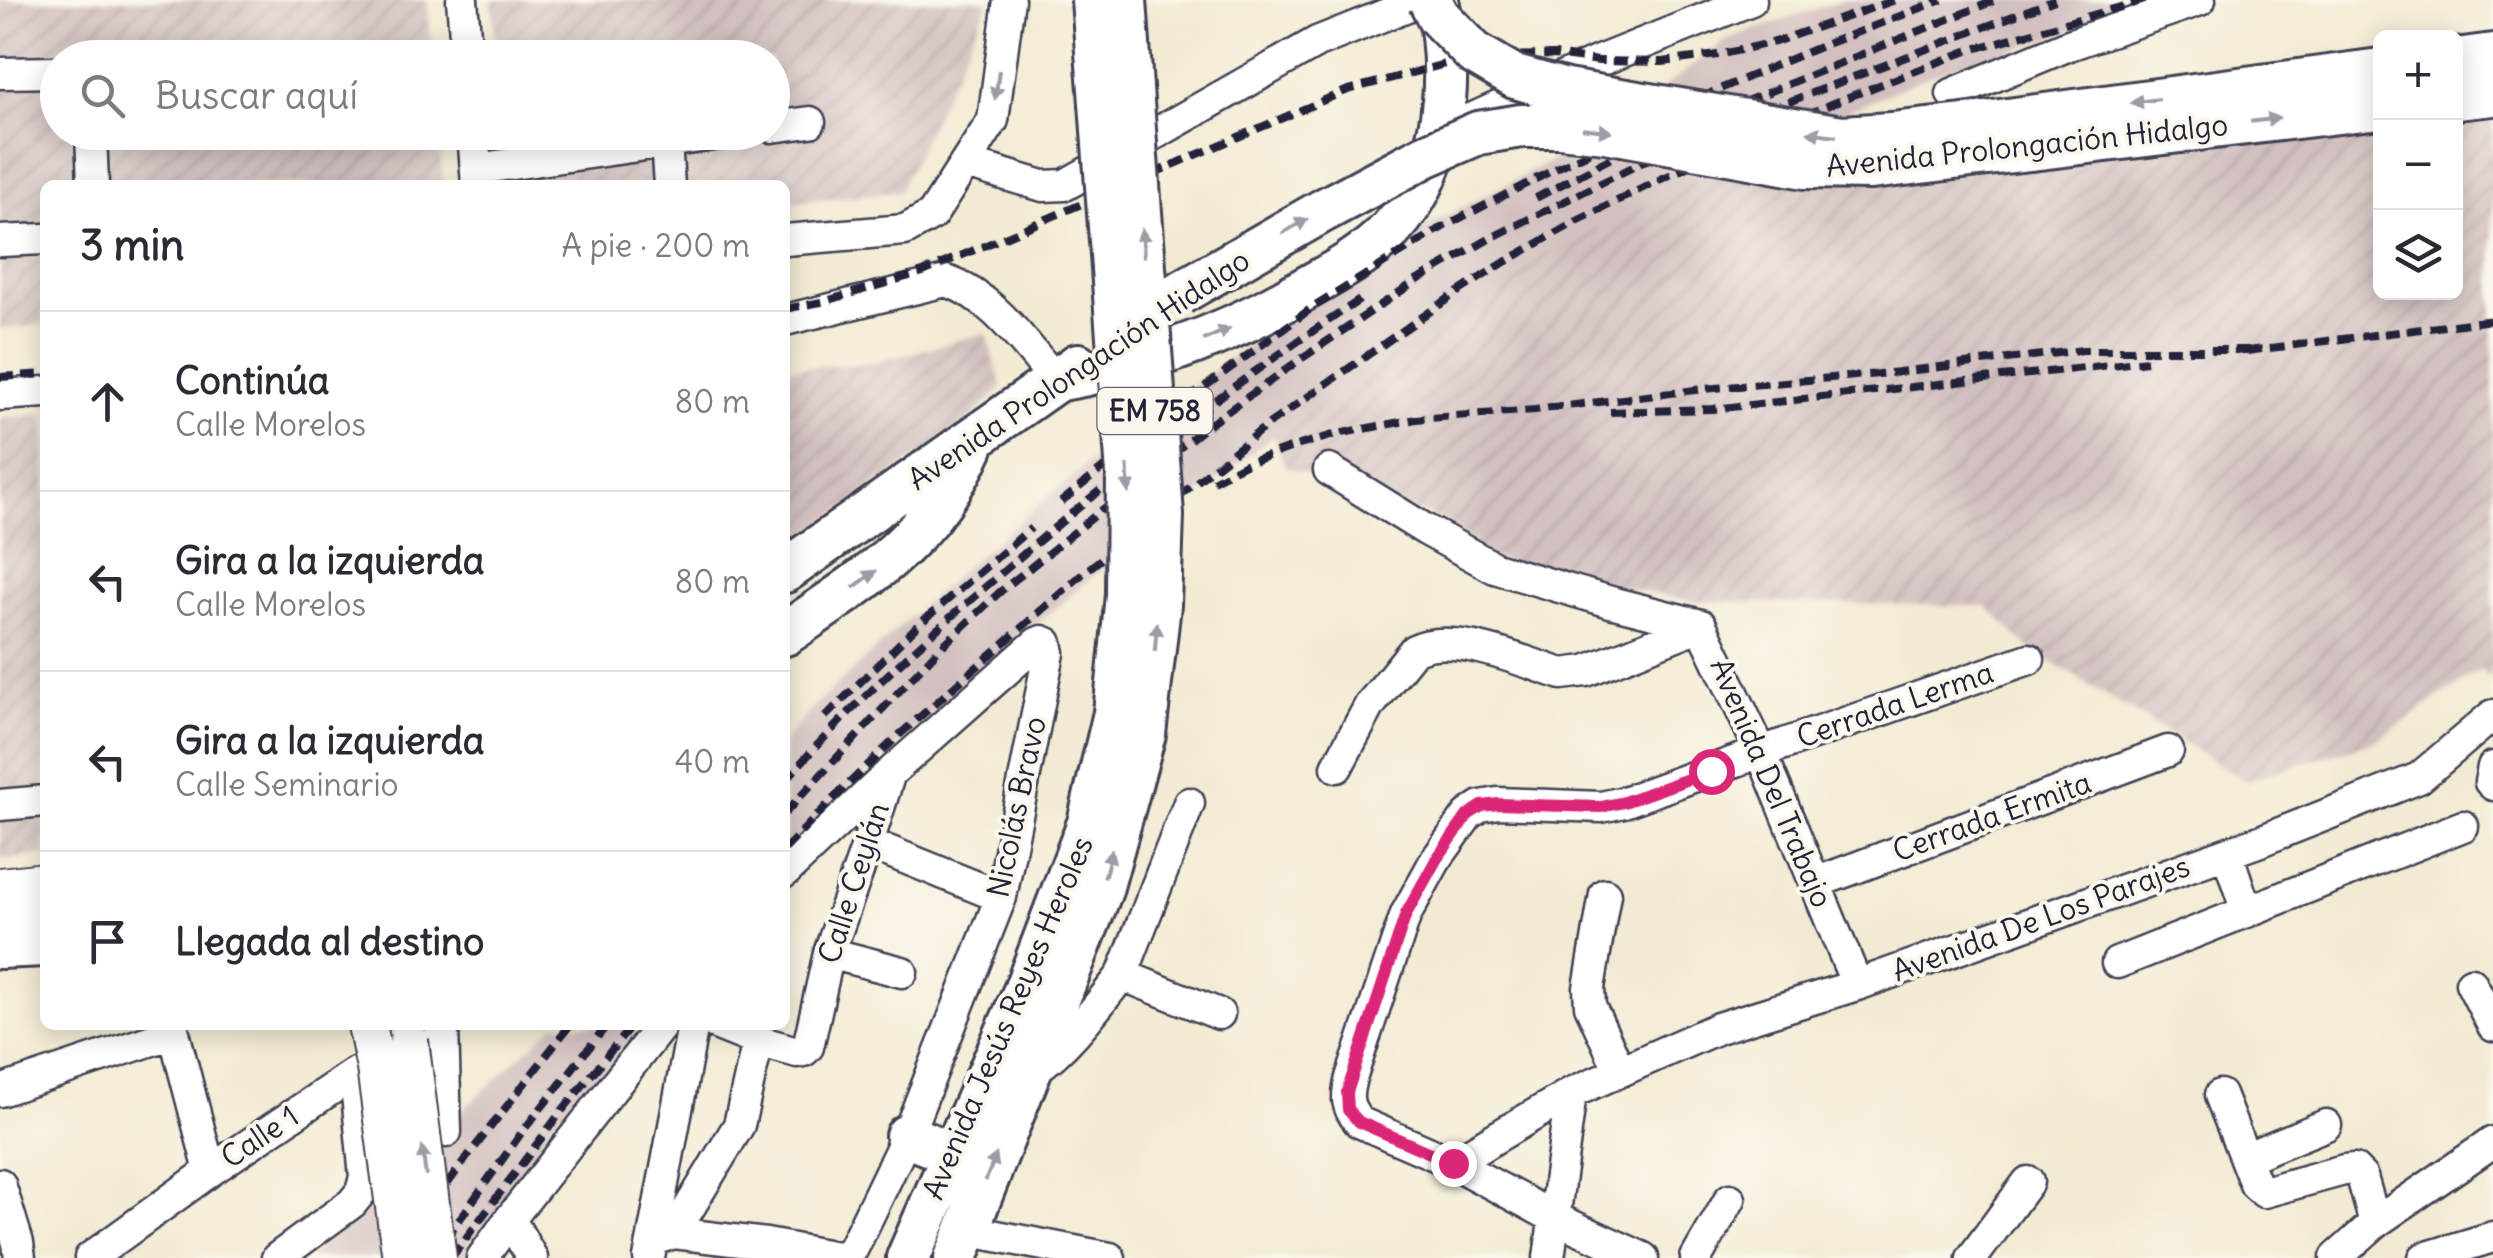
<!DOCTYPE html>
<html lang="es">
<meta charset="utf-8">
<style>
:root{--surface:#fff;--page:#f2f2f3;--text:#2b2b33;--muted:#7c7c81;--line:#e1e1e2}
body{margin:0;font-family:Delius,sans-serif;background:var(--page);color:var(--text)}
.controls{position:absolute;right:30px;top:30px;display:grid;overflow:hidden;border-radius:15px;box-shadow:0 5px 25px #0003}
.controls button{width:90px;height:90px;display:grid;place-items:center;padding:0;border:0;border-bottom:2px solid var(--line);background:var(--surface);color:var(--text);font:50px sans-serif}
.stop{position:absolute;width:30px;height:30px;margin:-22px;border:8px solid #db2777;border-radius:50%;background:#fff}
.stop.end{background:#db2777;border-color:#fff;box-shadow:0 2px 10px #0008}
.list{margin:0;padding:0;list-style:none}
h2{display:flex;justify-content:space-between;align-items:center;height:130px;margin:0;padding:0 40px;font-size:42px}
h2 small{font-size:32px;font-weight:400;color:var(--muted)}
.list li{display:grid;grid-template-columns:65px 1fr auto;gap:30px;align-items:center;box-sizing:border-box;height:180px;padding:0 40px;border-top:2px solid var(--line)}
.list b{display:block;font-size:38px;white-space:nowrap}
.list p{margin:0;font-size:32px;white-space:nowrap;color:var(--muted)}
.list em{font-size:32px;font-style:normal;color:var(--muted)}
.icon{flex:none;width:55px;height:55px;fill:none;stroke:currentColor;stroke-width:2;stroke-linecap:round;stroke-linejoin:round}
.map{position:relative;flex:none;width:2493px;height:1258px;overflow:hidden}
.search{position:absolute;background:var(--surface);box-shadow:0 5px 25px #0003;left:40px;top:40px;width:750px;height:110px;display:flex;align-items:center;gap:25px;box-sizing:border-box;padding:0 35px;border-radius:55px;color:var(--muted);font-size:38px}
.panel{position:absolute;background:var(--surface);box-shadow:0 5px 25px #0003;left:40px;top:180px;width:750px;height:850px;border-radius:15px}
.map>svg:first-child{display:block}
.industrial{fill:url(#industrial-furrows)}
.railway{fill:#d2bfbf}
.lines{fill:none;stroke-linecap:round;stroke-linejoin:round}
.minor-casing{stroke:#414052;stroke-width:35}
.major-casing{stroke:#414052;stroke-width:42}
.highway-casing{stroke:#414052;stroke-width:48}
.minor{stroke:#fff;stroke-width:30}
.major{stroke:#fff;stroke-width:38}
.highway{stroke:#fff;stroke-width:42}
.rail{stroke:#22223b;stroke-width:8;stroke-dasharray:15 8;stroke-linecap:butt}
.major-bridge-casing{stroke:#414052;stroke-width:42;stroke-linecap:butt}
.highway-bridge-casing{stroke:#414052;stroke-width:48;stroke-linecap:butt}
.major-bridge{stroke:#fff;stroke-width:38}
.highway-bridge{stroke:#fff;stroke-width:42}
.oneway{fill:#9c9ca7}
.route{stroke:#db2777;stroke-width:12}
.labels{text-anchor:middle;stroke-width:8;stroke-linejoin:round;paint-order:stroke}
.shield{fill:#fbf7ec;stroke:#636270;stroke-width:2.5}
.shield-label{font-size:28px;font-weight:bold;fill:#22223b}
.street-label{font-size:30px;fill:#22223b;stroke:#fbf7ec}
</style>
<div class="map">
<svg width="2493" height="1258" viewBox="0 0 2493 1258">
<defs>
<pattern id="industrial-furrows" width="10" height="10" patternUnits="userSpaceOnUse" patternTransform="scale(2.5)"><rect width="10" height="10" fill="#d2bfbf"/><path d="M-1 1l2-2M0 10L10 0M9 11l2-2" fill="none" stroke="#b4a4a5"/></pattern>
</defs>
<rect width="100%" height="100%" fill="#fbf7ec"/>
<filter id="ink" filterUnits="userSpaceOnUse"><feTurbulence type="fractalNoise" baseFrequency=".01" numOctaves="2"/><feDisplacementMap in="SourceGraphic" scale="20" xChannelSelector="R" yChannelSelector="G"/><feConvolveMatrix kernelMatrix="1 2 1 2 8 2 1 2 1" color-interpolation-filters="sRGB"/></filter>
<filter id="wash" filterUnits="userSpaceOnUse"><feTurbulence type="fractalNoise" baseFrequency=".0048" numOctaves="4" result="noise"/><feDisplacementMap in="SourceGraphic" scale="40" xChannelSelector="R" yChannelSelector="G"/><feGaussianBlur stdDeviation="2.25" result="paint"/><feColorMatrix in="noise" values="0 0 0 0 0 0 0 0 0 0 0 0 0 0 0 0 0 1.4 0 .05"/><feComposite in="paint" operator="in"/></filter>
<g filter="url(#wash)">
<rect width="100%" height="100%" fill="#f2ead2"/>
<path class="industrial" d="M0 0H427L432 57 58 58V132L438 133 443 185H45V325L0 329Z
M492 0H986V7L899 191 785 203V185H506L502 133 772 132V58L497 57Z
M2493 113V674L2488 678 2481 669 2375 741 2246 781 2029 648 1986 606 1691 601 1524 567 1488 556 1446 521 1286 467 1273 436 1550 250 1738 160 2380 125V292H2456V117Z
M986 333 1002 387 966 423 785 548V368L874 363Z
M45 415V855L0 860V418Z"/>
<path class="railway" d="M1845 0H2175L1930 75 1738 160 1550 250 1273 436 1093 577 976 674 880 761 785 859V741L809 711 960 571 1090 462 1277 324 1402 239 1594 139 1730 38Z
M554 1025H642L465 1258H309L347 1218Z"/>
</g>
<g filter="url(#ink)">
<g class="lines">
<g class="minor-casing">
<path id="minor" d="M462 0 467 58
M0 73 58 72
M1952 94 2069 45 2200 0
M1456 126 1599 61 1751 0
M772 127 810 122
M91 132 93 185
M473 132 477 185
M966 163 1043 186 1065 185 1317 42 1422 0
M476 169 666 142
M669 185 666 142 735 132
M785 240 905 230 932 215 993 120 1009 0
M0 241 45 239
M785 320 946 281C993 296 1024 344 1056 380
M0 395 45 392
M1329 470 1426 530 1495 568 1614 603 1701 625 1761 752 1857 985
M1337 767 1370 705 1414 650C1452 630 1523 662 1562 674L1586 671 1701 625
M2493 767 2490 782 2493 785
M0 805 45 801
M868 843 1001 897
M2227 853 2247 912
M785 872 890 773 1037 643 1042 641 1047 643 1049 653 1001 897 907 1136 853 1248 847 1255
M1815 883 2168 751
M1605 894 1589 988 1590 1006 1620 1071
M829 953 902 972
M2117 963 2463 826
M1122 975 1189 803
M2471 983 2493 1026
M172 1025 210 1171
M443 1025 446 1132
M718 1025 758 1041 797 1052 804 1051 808 1047 829 953 868 843 889 776
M1035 1069C1067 1048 1098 1005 1122 975L1219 1014
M0 1091 173 1033
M2220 1095 2255 1184 2264 1192 2344 1170 2354 1169 2362 1177 2375 1223
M2245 1158 2326 1125
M1453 1163 1571 1093 1718 1028 1857 985 2260 841 2419 778 2493 715
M0 1184 18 1243 20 1258
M510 1219 532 1258
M966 1230 1110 1258
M674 1233 739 1125 758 1041
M659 1238 674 1233 766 1244 837 1257 847 1255
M90 1258 210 1171 355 1073 442 1040
M277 1258 352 1203 361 1192 365 1177 355 1073
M482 1258 510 1219 662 1025
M649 1258 693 1025
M1549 1258 1571 1093
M1643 1258 1555 1218 1453 1163 1359 1122C1346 1107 1346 1097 1351 1078L1406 914 1435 861 1468 815 1481 806 1498 803 1601 807 1624 802 1761 752 2029 659
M1696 1258 1730 1199
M1972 1258 2028 1182
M2336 1258 2375 1223 2493 1142
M2424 1258 2493 1237"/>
</g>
<g class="major-casing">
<path id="major" d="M0 887 45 882
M0 923 45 919"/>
</g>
<g class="highway-casing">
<path id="highway" d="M1093 0 1101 103
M1125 0 1131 88
M2456 60 2493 55
M2456 98 2493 94
M1056 380C1140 366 1217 339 1291 297 1321 279 1354 264 1380 240 1446 180 1455 83 1437 0
M785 571 1078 365
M785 634C866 578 930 541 972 447
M0 947 45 945
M907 1136 953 1154
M908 1258 1025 991 1089 823 1115 713
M956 1258 1101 890 1144 734"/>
</g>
<use href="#minor" class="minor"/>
<use href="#major" class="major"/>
<use href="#highway" class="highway"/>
<path class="rail" d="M1536 198 1628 149 1996 0
M785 309 826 301 923 272 1348 90 1475 56 1554 55 1599 61 1662 62 1718 55 1775 42 1895 0
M2247 351 2493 320
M0 377 45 374
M1610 412 1713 409 2147 361
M1213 481 1245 464 1296 446 1337 434 1416 419 1535 410 1703 389 1890 373 2083 350H2257
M1061 502 1187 400 1309 310 1443 227 1561 166 1715 91 1824 45 1942 0
M825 717 916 627 1031 528
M785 781C852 704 928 636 1005 570 1118 472 1237 379 1363 298
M785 813 937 651 1001 591 1203 429 1298 361 1416 281 1489 239 1651 158 1796 99 2055 0
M785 849 836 796 897 737 1086 571 1266 426 1458 292 1505 262 1579 220 1661 179 1833 103 1967 51 2145 0
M393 1258 468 1156 570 1025
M412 1258 444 1213
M432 1258 522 1132 607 1025
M451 1258 561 1112 632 1025"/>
<g class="major-bridge-casing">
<path id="major-bridge" d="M367 1025 376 1068 402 1258
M409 1041 437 1258"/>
</g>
<g class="highway-bridge-casing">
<path id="highway-bridge" d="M1430 0 1438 16 1474 53 1515 77 1566 91 1842 137 1891 134 1963 126 2380 70
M1131 88 1162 515 1159 605 1144 734
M1101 103 1128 475 1127 595 1115 713
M1180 293 1324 210 1425 156 1478 133 1521 126H1560L1606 131 1805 167 1871 168 2380 107"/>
</g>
<use href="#major-bridge" class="major-bridge"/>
<use href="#highway-bridge" class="highway-bridge"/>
</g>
<defs><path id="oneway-solid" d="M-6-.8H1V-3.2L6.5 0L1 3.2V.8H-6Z" transform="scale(2.5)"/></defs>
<g class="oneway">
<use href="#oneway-solid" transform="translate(997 85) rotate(98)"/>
<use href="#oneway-solid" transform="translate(2145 101) rotate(172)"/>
<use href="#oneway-solid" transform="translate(2265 120) rotate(-7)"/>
<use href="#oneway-solid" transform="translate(1597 130) rotate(7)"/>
<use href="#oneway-solid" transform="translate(1822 134) rotate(-172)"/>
<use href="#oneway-solid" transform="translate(1295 226) rotate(-30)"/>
<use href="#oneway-solid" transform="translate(1143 243) rotate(-94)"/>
<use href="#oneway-solid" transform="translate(1217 334) rotate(-24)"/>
<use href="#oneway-solid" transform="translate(1128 479) rotate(88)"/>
<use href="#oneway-solid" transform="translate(865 579) rotate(-36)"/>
<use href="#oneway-solid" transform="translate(1156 637) rotate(-85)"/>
<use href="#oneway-solid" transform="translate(1108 864) rotate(-75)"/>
<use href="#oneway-solid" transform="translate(424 1161) rotate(-97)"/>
<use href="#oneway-solid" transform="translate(991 1167) rotate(-68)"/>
</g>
</g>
<g class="lines" filter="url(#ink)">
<path class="route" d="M1453 1163 1359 1122 1348 1110 1347 1092 1406 914 1436 860 1468 815 1482 806 1498 804 1601 807 1624 802 1711 771"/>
</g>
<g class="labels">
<rect class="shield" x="1097.5" y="388" width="115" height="46" rx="8"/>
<g class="shield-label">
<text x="1155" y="421">EM 758</text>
</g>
<g class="street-label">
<text transform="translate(2027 146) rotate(-6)" y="10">Avenida Prolongación Hidalgo</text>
<text transform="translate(1079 370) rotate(-34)" y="10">Avenida Prolongación Hidalgo</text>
<text transform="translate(1895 705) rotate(-19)" y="10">Cerrada Lerma</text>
<text transform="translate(1771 783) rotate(67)" y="10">Avenida Del Trabajo</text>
<text transform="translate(1017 807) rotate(-78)" y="10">Nicolás Bravo</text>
<text transform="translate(1992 817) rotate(-20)" y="10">Cerrada Ermita</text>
<text transform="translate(854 883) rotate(-72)" y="10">Calle Ceylán</text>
<text transform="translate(2041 919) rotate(-20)" y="10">Avenida De Los Parajes</text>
<text transform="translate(1008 1018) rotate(-67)" y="10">Avenida Jesús Reyes Heroles</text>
<text transform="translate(260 1137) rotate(-34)" y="10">Calle 1</text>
</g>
</g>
</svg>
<div class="controls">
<button>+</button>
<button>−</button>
<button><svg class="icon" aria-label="layers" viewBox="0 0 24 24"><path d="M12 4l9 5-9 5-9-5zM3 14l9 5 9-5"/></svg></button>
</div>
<div class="stop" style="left:1711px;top:771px"></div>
<div class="stop end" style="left:1453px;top:1163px"></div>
<div class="search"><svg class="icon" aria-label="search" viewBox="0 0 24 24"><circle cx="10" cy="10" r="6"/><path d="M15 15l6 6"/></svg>Buscar aquí</div>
<section class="panel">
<h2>3 min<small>A pie · 200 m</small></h2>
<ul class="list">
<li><svg class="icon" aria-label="ahead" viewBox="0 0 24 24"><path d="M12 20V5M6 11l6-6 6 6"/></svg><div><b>Continúa</b><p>Calle Morelos</p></div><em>80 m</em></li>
<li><svg class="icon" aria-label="left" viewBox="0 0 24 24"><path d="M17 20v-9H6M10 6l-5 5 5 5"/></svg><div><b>Gira a la izquierda</b><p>Calle Morelos</p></div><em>80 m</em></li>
<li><svg class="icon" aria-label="left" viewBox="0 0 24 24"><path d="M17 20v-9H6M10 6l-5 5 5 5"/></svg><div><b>Gira a la izquierda</b><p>Calle Seminario</p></div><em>40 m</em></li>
<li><svg class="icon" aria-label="arrive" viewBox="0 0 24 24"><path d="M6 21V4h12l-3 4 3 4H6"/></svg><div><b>Llegada al destino</b></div></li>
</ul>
</section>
</div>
